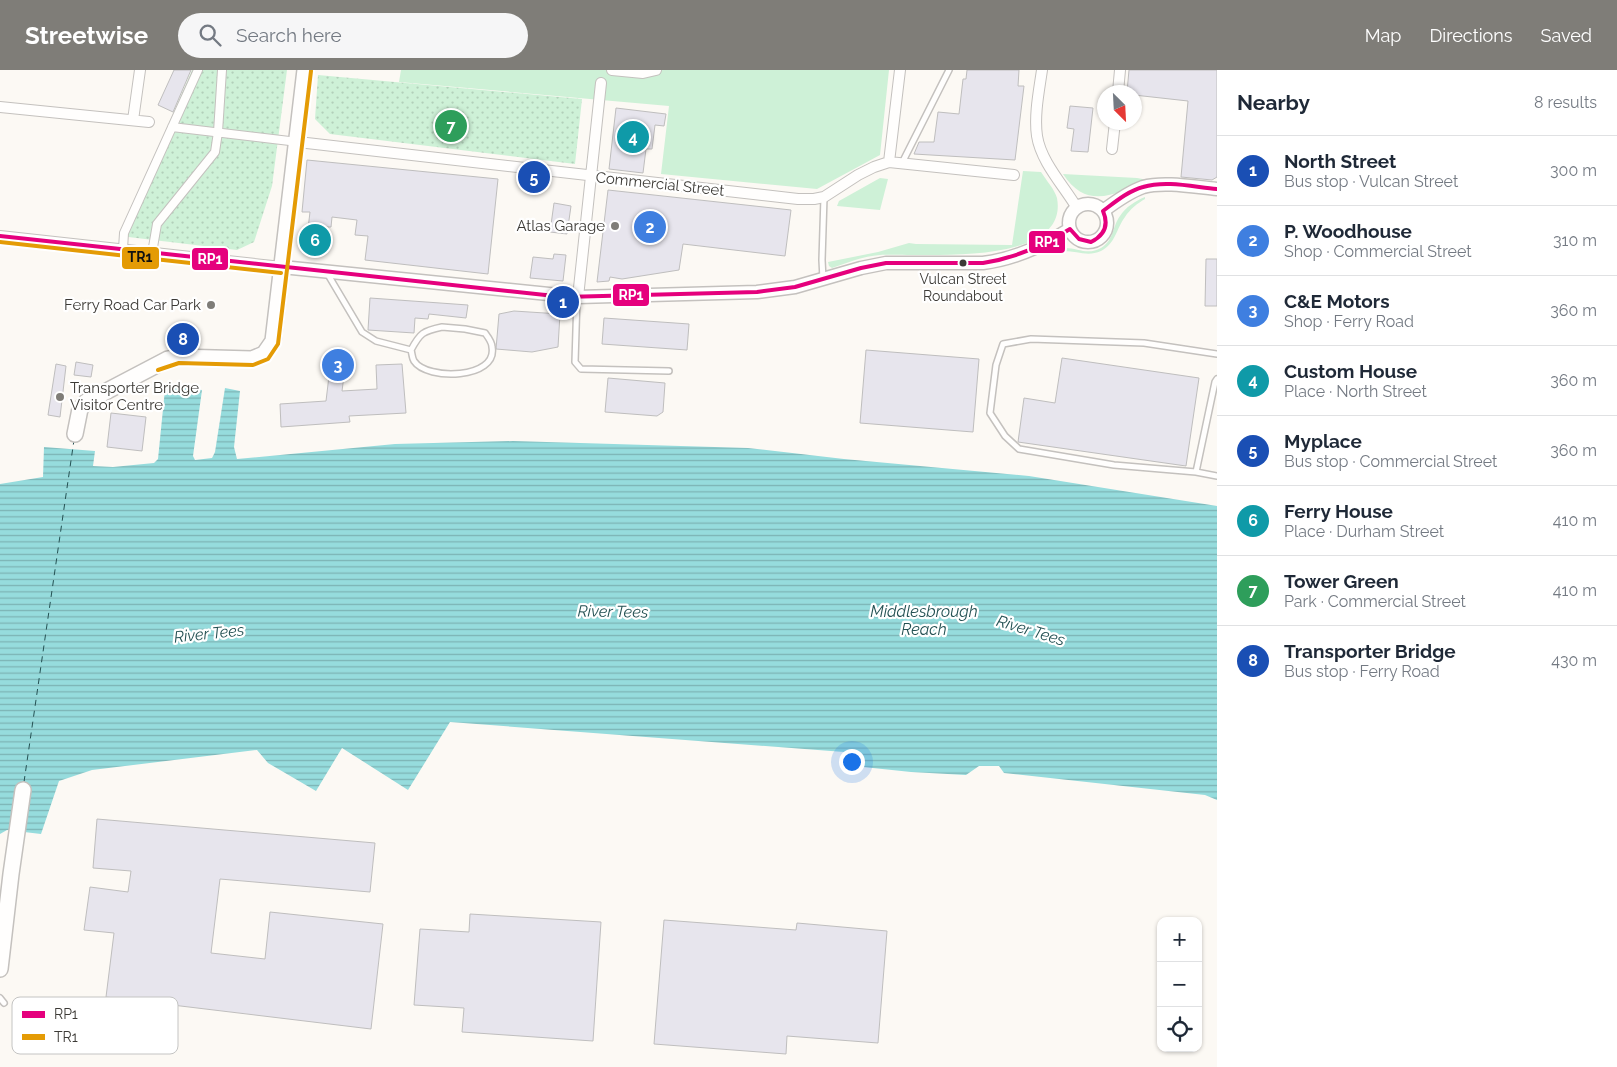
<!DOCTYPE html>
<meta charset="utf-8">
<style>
:root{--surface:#fff;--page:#f6f6f7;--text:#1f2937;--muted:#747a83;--line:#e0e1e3;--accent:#7f7d78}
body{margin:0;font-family:Raleway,sans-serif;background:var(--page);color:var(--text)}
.controls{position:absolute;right:15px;bottom:15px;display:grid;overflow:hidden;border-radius:10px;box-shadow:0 1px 4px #0004}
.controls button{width:45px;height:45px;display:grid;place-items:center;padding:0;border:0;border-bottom:1px solid var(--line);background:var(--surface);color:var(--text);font:25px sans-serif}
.compass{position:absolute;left:1097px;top:15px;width:45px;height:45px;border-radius:50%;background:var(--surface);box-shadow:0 1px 4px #0004;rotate:156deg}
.you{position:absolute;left:851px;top:691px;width:18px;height:18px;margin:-12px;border:4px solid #fff;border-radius:50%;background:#1a73e8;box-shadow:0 0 0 8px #1a73e833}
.badge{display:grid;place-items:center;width:32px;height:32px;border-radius:50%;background:var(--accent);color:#fff;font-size:16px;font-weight:700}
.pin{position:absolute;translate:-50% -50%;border:2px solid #fff;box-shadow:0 1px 5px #0006}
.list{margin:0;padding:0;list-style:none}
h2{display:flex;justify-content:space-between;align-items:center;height:65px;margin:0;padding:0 20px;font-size:21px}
h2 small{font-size:16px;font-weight:400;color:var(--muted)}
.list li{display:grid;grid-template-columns:32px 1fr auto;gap:15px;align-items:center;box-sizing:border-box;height:70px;padding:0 20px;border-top:1px solid var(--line)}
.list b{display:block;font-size:19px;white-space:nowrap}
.list p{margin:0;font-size:16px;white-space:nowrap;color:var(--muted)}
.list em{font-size:16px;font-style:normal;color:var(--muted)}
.icon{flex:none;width:28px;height:28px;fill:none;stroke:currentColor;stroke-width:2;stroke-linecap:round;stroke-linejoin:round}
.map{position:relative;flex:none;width:1217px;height:997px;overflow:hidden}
header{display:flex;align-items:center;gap:30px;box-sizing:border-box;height:70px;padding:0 25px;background:var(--accent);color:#fff}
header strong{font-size:24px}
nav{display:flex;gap:28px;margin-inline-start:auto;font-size:18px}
.search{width:350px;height:45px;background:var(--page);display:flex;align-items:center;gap:12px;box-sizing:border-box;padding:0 18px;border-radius:28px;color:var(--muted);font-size:19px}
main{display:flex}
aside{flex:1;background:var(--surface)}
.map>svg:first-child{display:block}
.grass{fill:#cef1d7}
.park{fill:url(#park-dots)}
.water{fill:url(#water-rules)}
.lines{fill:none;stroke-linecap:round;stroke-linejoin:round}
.ferry{stroke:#245153;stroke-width:1;stroke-dasharray:6 5;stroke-linecap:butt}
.building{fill:#e7e5ed;stroke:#bfbebe}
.service-casing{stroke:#c4c1be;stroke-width:8}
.pedestrian-casing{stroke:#c4c1be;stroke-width:10}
.minor-casing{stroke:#c4c1be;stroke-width:12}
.tertiary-casing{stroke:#c4c1be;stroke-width:15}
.primary-casing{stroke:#c4c1be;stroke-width:18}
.service{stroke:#fffefd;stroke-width:5}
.pedestrian{stroke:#fffefd;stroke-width:8}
.minor{stroke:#fffefd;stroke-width:10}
.tertiary{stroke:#fffefd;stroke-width:12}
.primary{stroke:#fffefd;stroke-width:15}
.bus-1-casing{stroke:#fff;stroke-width:8}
.bus-2-casing{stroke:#fff;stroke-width:8}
.bus-1{stroke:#e5007d;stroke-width:4}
.bus-2{stroke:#e49b05;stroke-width:4}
.poi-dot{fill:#7f7d78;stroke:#fff;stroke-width:2}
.bus-dot{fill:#3c3a36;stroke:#fff;stroke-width:2}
.labels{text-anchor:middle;stroke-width:4.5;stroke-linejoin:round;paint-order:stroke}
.bus-label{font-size:14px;fill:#3c3a36;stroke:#fff}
.street-label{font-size:15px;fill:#3c3a36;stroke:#fff}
.poi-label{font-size:15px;fill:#3c3a36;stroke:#fff;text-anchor:end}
.water-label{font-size:16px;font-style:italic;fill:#245153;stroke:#fff}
.key{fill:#fff;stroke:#c4c4c3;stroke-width:1}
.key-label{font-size:14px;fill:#3c3a36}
.line-badge{stroke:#fff;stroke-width:2}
.badge-label{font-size:14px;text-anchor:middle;font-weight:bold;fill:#fff}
.pale-badge-label{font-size:14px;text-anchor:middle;font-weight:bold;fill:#111}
</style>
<header>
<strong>Streetwise</strong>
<div class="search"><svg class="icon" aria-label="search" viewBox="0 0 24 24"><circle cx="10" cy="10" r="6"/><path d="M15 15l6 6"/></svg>Search here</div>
<nav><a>Map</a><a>Directions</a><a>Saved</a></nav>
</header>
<main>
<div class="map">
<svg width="1217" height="997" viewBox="0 0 1217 997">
<defs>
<pattern id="park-dots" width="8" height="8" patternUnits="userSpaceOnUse" patternTransform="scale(1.25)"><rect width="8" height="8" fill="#cef1d7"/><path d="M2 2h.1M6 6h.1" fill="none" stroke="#b2cfb9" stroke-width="1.8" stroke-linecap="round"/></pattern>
<pattern id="water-rules" width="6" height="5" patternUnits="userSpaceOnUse" patternTransform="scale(1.25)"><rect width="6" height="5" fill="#96dcdd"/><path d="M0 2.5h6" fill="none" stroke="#7cb3b4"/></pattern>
</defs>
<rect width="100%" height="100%" fill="#fcf9f4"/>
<path class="grass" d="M401 0H889L880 85 817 119 661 104 669 36 399 12Z
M1023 101 1041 102C1046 110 1055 120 1057 128 1070 198 918 183 880 185 863 186 847 193 832 198L829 196 828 192 878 182 909 173 916 174 1012 175Z
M1063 104 1137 108 1148 110C1116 124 1087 141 1063 104Z
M880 108 888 109 880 140 837 136 839 131Z
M1145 127V129C1138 133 1130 139 1125 147 1116 159 1116 173 1101 181 1088 187 1077 181 1064 181 1057 181 1051 183 1045 185L1044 183C1050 180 1056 178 1063 178 1077 177 1087 186 1101 178 1114 170 1112 157 1120 146 1126 137 1135 131 1145 127Z"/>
<path class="park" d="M192 0H287L272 116 254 172 237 180 120 166Z
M318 5 582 29 575 94 330 64 315 49Z"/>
<path class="water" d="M170 315 202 320 193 386 195 390 212 388 215 382 225 318 240 321 234 377 237 389 395 374 513 371 748 378 844 389 1029 406 1217 436V730L1205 725 1004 703 999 696H979L966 705 911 702 844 695V682L450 652 408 720 342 678 316 721 268 693 257 680 92 700 59 711 41 764 7 760 0 764V414L43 407 44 377 95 381 93 396 113 397 154 393 158 389 165 319Z"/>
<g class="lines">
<path class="ferry" d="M24 712 74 370"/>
</g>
<path class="building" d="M174 0H191L173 42 158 35Z
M967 0H1019L1018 16H1024L1015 90 914 84 919 72H934L938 42 959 44 963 9H966Z
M1129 0H1217V107L1212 110 1181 107 1188 31 1134 25V22H1127Z
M1070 36 1093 38 1088 82 1071 81 1074 59 1067 58Z
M616 38 666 44 664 56 655 55 652 79H646L643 103 609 99Z
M307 90 498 109 488 204 365 190 368 166 355 165 357 150 332 147 331 157H325L322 185 305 184 310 142H302Z
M608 120 791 140 785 186 683 174 679 200 622 209 610 207 609 211 597 212Z
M554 133 571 136 567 164 550 162Z
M554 184 566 185 563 211 530 208 533 187 553 189Z
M1206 189H1217V236H1205Z
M370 228 468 235 466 248 429 244 428 249 415 248 414 263 368 260Z
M514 241 560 244 558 277 532 282 496 279 499 244Z
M604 248 689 254 687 280 602 274Z
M866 280 979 289 973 362 860 353Z
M332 281 347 283 342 321 377 319 376 295 402 294 406 343 349 346 350 352 281 357 280 334 326 331Z
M1062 288 1199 308 1186 396 1018 372 1024 328 1055 333Z
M76 292 93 295 91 307 74 305Z
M56 294 66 296 60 347 48 345Z
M608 308 665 313 663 342 657 346 605 342Z
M111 343 146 347 142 381 107 377Z
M97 749 375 773 370 822 220 809 211 883 265 889 270 842 383 854 371 959 106 927 114 863 84 860 90 817 128 822 131 801 93 798Z
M470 844 601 852 593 971 462 962 464 938 414 935 420 859 469 862Z
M664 850 796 860 797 853 887 861 878 973 787 966 786 984 654 974Z"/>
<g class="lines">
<g class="service-casing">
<path id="service" d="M902 93 949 0
M327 203 362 262 376 271 411 280
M823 209 822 190 824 127
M577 228 575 292 581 299 669 301
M442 257 465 259 485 263C488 267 492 272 492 277 498 309 427 311 414 291 412 288 412 283 411 280 420 263 423 261 442 257Z
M1217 309 1215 312 1196 402 1217 406
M1196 402 1114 395 1019 379 1005 366 990 343 996 295 1003 274 1031 269 1144 273 1217 284
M0 928 4 933"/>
</g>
<g class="pedestrian-casing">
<path id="pedestrian" d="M172 57 298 72
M123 179 124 163 198 0
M152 183 157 154 215 82 218 62 222 0"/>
</g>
<g class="minor-casing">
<path id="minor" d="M612 0 643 3 656 0
M1042 0C1039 21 1034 45 1037 66 1041 92 1064 116 1077 138
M1118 22 1120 0
M0 37 149 52
M133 50 140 0
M298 72 798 129H814L824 127 858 105 874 97 889 92 1014 105
M1112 79 1115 52
M889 92 900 0
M0 166 282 197
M578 227 601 13"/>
</g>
<g class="tertiary-casing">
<path id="tertiary" d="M1069 153a19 19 0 1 1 38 0a19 19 0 1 1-38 0Z
M1103 141C1115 132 1129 122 1143 117 1164 111 1195 117 1217 119
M282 197 578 227 757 222 795 217 861 198 886 193H983C1015 189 1043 176 1070 159"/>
</g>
<g class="primary-casing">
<path id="primary" d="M75 364 80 339 86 332 168 289 178 287 252 289 264 284 273 271 305 0
M0 899 11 804 23 720"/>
</g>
<use href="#service" class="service"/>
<use href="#pedestrian" class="pedestrian"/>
<use href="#minor" class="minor"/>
<use href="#tertiary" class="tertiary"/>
<use href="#primary" class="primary"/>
<g class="bus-1-casing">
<path id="bus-1" d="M0 166 564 227 757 222 795 217 861 198 886 193H983C1015 188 1043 176 1070 159L1079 169 1091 172C1105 165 1109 155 1103 141 1115 132 1128 121 1143 117 1166 110 1194 117 1217 119"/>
</g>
<g class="bus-2-casing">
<path id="bus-2" d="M0 172 281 203
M158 300 179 293 253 295 268 289 278 274 311 1"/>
</g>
<use href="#bus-1" class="bus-1"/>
<use href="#bus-2" class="bus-2"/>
</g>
<g class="poi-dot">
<circle cx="615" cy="156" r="5"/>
<circle cx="211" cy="235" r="5"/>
<circle cx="60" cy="327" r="5"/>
</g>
<circle class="bus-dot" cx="963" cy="193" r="4.5"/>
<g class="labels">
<g class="bus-label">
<text x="963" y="214">Vulcan Street<tspan x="963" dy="17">Roundabout</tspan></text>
</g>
<g class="street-label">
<text transform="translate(660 114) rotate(6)" y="5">Commercial Street</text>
</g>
<g class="poi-label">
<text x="605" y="161">Atlas Garage</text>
<text x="201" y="240">Ferry Road Car Park</text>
<text x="70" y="323" text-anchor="start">Transporter Bridge<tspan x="70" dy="17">Visitor Centre</tspan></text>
</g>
<g class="water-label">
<text transform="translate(613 541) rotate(1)" y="6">River Tees</text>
<text x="924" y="547">Middlesbrough<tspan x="924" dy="18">Reach</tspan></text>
<text transform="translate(1031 560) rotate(17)" y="6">River Tees</text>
<text transform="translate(209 563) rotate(-6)" y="6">River Tees</text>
</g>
</g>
<rect x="12" y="927" width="166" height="57" rx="8" class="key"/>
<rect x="22" y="941" width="23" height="7" fill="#e5007d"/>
<rect x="22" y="964" width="23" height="6" fill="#e49b05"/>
<g class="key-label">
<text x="54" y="949">RP1</text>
<text x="54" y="972">TR1</text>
</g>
<g class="line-badge">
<rect x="1028" y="160" width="38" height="24" rx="5" fill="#e5007d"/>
<rect x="121" y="176" width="39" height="24" rx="5" fill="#e49b05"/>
<rect x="191" y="177" width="38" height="24" rx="5" fill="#e5007d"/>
<rect x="612" y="213" width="38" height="24" rx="5" fill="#e5007d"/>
</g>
<g class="badge-label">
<text x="1047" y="177">RP1</text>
<text x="210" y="194">RP1</text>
<text x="631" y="230">RP1</text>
</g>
<g class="pale-badge-label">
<text x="140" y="192">TR1</text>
</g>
</svg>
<div class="controls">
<button>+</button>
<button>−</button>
<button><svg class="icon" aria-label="locate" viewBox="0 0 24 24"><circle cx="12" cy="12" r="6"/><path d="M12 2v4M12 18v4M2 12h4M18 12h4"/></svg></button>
</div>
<svg class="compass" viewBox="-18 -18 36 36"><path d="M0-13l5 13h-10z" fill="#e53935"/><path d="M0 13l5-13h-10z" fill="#747a83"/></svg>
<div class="you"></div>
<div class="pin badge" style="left:563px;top:232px;background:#1a4fb4">1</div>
<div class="pin badge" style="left:650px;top:157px;background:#3f7fe0">2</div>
<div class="pin badge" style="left:338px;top:295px;background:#3f7fe0">3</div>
<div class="pin badge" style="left:633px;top:67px;background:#0f9aa8">4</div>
<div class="pin badge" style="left:534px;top:107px;background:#1a4fb4">5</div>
<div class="pin badge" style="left:315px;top:170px;background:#0f9aa8">6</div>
<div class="pin badge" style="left:451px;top:56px;background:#2e9e5b">7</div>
<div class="pin badge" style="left:183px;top:269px;background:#1a4fb4">8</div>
</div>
<aside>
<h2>Nearby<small>8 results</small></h2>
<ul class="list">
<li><span class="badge" style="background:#1a4fb4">1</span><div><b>North Street</b><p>Bus stop · Vulcan Street</p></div><em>300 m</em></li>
<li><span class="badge" style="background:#3f7fe0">2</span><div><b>P. Woodhouse</b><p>Shop · Commercial Street</p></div><em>310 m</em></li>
<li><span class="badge" style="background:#3f7fe0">3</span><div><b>C&amp;E Motors</b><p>Shop · Ferry Road</p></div><em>360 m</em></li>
<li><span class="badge" style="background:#0f9aa8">4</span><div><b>Custom House</b><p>Place · North Street</p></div><em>360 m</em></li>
<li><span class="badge" style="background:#1a4fb4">5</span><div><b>Myplace</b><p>Bus stop · Commercial Street</p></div><em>360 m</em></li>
<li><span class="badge" style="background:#0f9aa8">6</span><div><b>Ferry House</b><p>Place · Durham Street</p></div><em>410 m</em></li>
<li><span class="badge" style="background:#2e9e5b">7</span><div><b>Tower Green</b><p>Park · Commercial Street</p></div><em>410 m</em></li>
<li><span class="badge" style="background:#1a4fb4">8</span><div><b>Transporter Bridge</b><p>Bus stop · Ferry Road</p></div><em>430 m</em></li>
</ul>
</aside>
</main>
